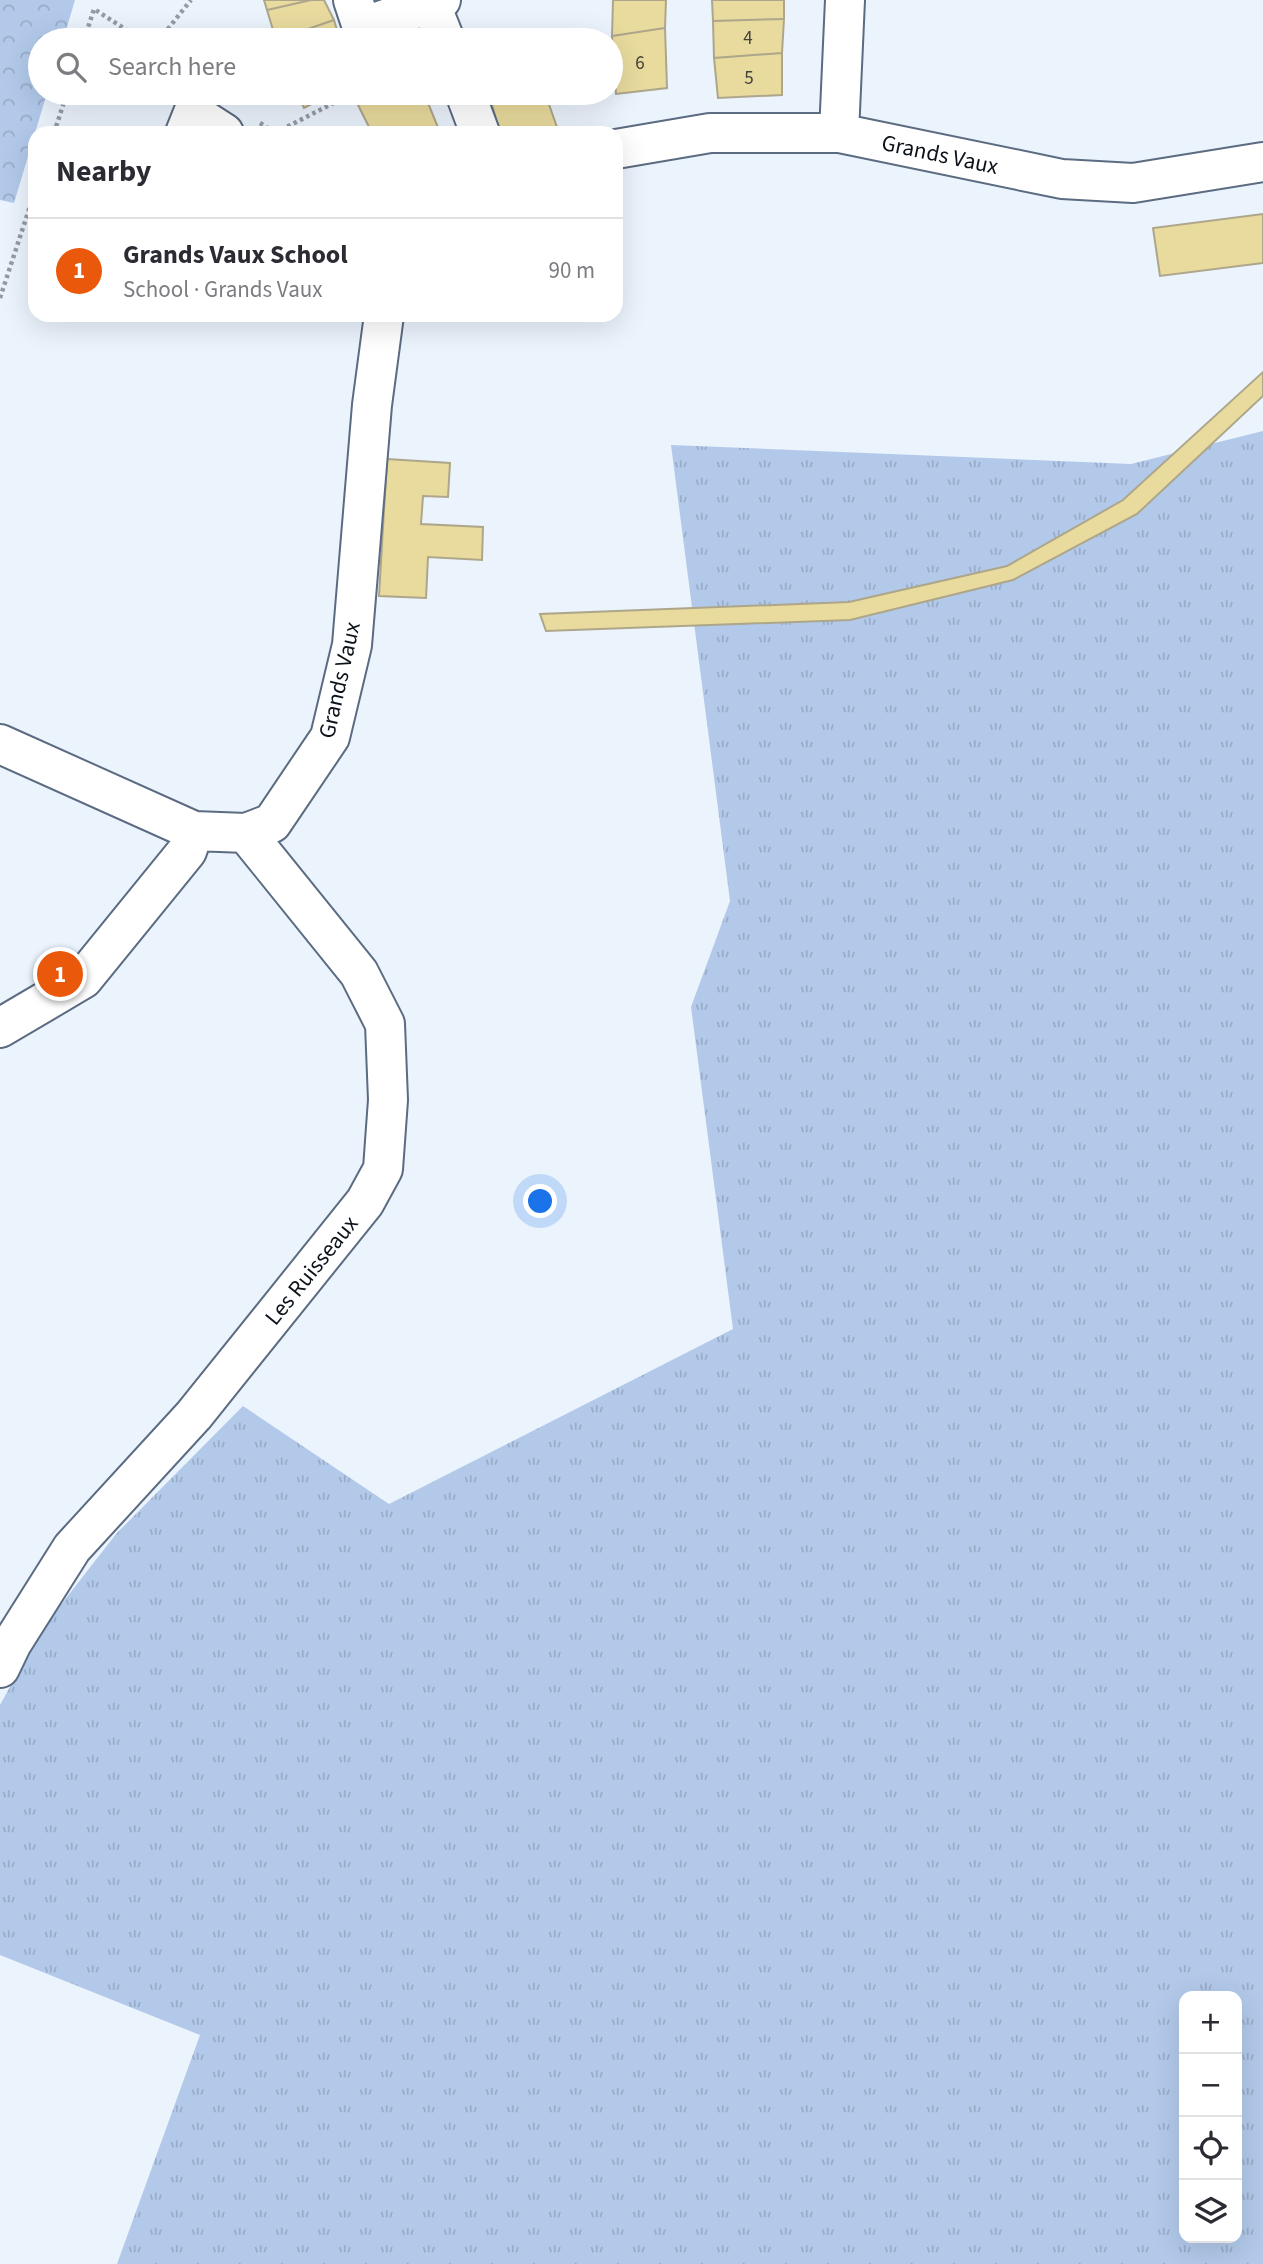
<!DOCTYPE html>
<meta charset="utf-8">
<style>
:root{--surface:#fff;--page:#f7f7f7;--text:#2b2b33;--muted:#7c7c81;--line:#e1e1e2;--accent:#ea580c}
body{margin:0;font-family:"Source Sans 3",sans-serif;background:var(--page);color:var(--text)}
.controls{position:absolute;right:21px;bottom:21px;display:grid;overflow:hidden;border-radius:14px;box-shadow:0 7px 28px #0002}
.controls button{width:63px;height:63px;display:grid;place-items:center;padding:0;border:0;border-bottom:2px solid var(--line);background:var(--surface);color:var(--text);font:35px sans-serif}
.you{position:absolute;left:541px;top:1202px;width:24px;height:24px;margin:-18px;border:5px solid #fff;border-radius:50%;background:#1a73e8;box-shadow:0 0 0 10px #1a73e833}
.badge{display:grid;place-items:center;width:46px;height:46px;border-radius:50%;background:var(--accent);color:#fff;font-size:23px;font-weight:700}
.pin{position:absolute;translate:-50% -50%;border:4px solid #fff;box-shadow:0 2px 7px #0006}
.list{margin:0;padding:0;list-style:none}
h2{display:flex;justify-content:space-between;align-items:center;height:91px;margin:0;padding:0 28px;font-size:30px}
h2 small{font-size:23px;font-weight:400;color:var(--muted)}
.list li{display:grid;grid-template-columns:46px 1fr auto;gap:21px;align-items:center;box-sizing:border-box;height:105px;padding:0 28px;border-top:2px solid var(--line)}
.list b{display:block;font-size:26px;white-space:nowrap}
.list p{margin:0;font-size:23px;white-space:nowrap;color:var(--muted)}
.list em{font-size:23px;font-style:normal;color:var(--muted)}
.icon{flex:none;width:38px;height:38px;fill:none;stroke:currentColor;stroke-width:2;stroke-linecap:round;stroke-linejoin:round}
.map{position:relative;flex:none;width:1263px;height:2264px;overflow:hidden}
.search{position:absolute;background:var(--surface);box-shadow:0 7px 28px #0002;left:28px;top:28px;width:595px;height:77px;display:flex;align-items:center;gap:18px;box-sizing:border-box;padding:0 24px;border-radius:38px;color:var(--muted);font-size:26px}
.panel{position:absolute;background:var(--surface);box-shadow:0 7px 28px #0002;left:28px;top:126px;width:595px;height:196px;border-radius:21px}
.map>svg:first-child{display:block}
.grass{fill:url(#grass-tufts);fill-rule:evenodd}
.forest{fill:url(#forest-crowns)}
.building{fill:#e9db9e;stroke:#ada68a;stroke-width:2}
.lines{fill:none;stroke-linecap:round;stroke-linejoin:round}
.minor-casing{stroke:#5b6b81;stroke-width:42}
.path{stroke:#939ba4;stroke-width:4.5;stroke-dasharray:3.5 3.5;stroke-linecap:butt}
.minor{stroke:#fff;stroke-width:38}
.labels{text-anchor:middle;stroke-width:5;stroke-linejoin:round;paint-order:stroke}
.number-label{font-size:19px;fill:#43443b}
.street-label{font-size:23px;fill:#0c121a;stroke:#fff}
</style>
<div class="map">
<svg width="1263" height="2264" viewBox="0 0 1263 2264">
<defs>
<pattern id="grass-tufts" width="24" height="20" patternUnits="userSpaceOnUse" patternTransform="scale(1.75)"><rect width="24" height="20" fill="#b2c9ea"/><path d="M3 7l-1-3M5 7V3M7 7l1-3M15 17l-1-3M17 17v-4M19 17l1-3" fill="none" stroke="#98acc8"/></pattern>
<pattern id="forest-crowns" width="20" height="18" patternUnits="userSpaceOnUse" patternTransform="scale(1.75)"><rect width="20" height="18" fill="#b2c9ea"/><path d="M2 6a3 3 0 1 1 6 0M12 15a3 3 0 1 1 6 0" fill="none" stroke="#98acc8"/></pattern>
</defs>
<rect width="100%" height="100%" fill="#ebf3fd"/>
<path class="grass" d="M1263 431V2264H117L200 2035 0 1955V1705L42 1629 116 1534 243 1406 389 1504 733 1329 691 1007 730 901 671 445 1131 464ZM1184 1996H1237V2238H1184Z"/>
<path class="forest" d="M0 0H75L63 40H40V93H47L14 203 0 200Z"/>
<path class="building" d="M264 0H311L267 10Z
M311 0H324L334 20 276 40 267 10Z
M613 0H666L665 28 612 36Z
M712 0H784V19L713 21Z
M784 19 782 53 714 58 713 21Z
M334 20 340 40H276Z
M665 28 667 88 616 94 612 36Z
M782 53V95L718 98 714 58Z
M297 93H334L304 108Z
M387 93H424L439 130 431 133H372L358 105Z
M492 93H545L559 133H500L489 94Z
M1263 214V263L1160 276 1153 228Z
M1263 372V396L1137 514 1013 580 850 620 546 631 540 614 849 602 1007 566 1123 500Z
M387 459 450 463 448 497 423 496 421 524 483 527 482 560 428 557 426 598 379 596Z"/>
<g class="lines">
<g class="minor-casing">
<path id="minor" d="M353 0 362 27 441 0
M429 0 445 40
M465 93 480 133
M185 133 193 113 224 133
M839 133 845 0
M616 149 710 133H839L1062 179 1133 183 1263 162
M0 744 194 831 246 833 272 823 330 737 352 645 372 405 384 315
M0 1028 83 979 187 851 194 831
M0 1668 12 1643 72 1548 194 1415 365 1202 383 1169 388 1100 385 1024 359 973 246 833"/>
</g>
<path class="path" d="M84 40 94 9 142 40
M159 40 191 0
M260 123 274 132
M54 133 67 93
M275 133 353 93
M0 298 35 191"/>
<use href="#minor" class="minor"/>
</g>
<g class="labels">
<g class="number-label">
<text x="748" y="44">4</text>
<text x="640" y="69">6</text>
<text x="749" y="84">5</text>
</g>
<g class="street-label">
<text transform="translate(940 154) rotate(12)" y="8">Grands Vaux</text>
<text transform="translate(339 680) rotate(-77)" y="8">Grands Vaux</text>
<text transform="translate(311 1270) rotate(-51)" y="8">Les Ruisseaux</text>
</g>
</g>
</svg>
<div class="controls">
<button>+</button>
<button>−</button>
<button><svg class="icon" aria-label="locate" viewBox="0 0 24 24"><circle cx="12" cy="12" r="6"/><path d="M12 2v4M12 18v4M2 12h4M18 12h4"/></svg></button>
<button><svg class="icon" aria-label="layers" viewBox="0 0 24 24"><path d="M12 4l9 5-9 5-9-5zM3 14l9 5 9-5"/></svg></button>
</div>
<div class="you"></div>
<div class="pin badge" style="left:60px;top:974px">1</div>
<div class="search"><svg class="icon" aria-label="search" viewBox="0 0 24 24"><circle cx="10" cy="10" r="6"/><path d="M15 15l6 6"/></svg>Search here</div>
<section class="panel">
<h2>Nearby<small></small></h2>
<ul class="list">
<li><span class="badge">1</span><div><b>Grands Vaux School</b><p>School · Grands Vaux</p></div><em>90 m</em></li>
</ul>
</section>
</div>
